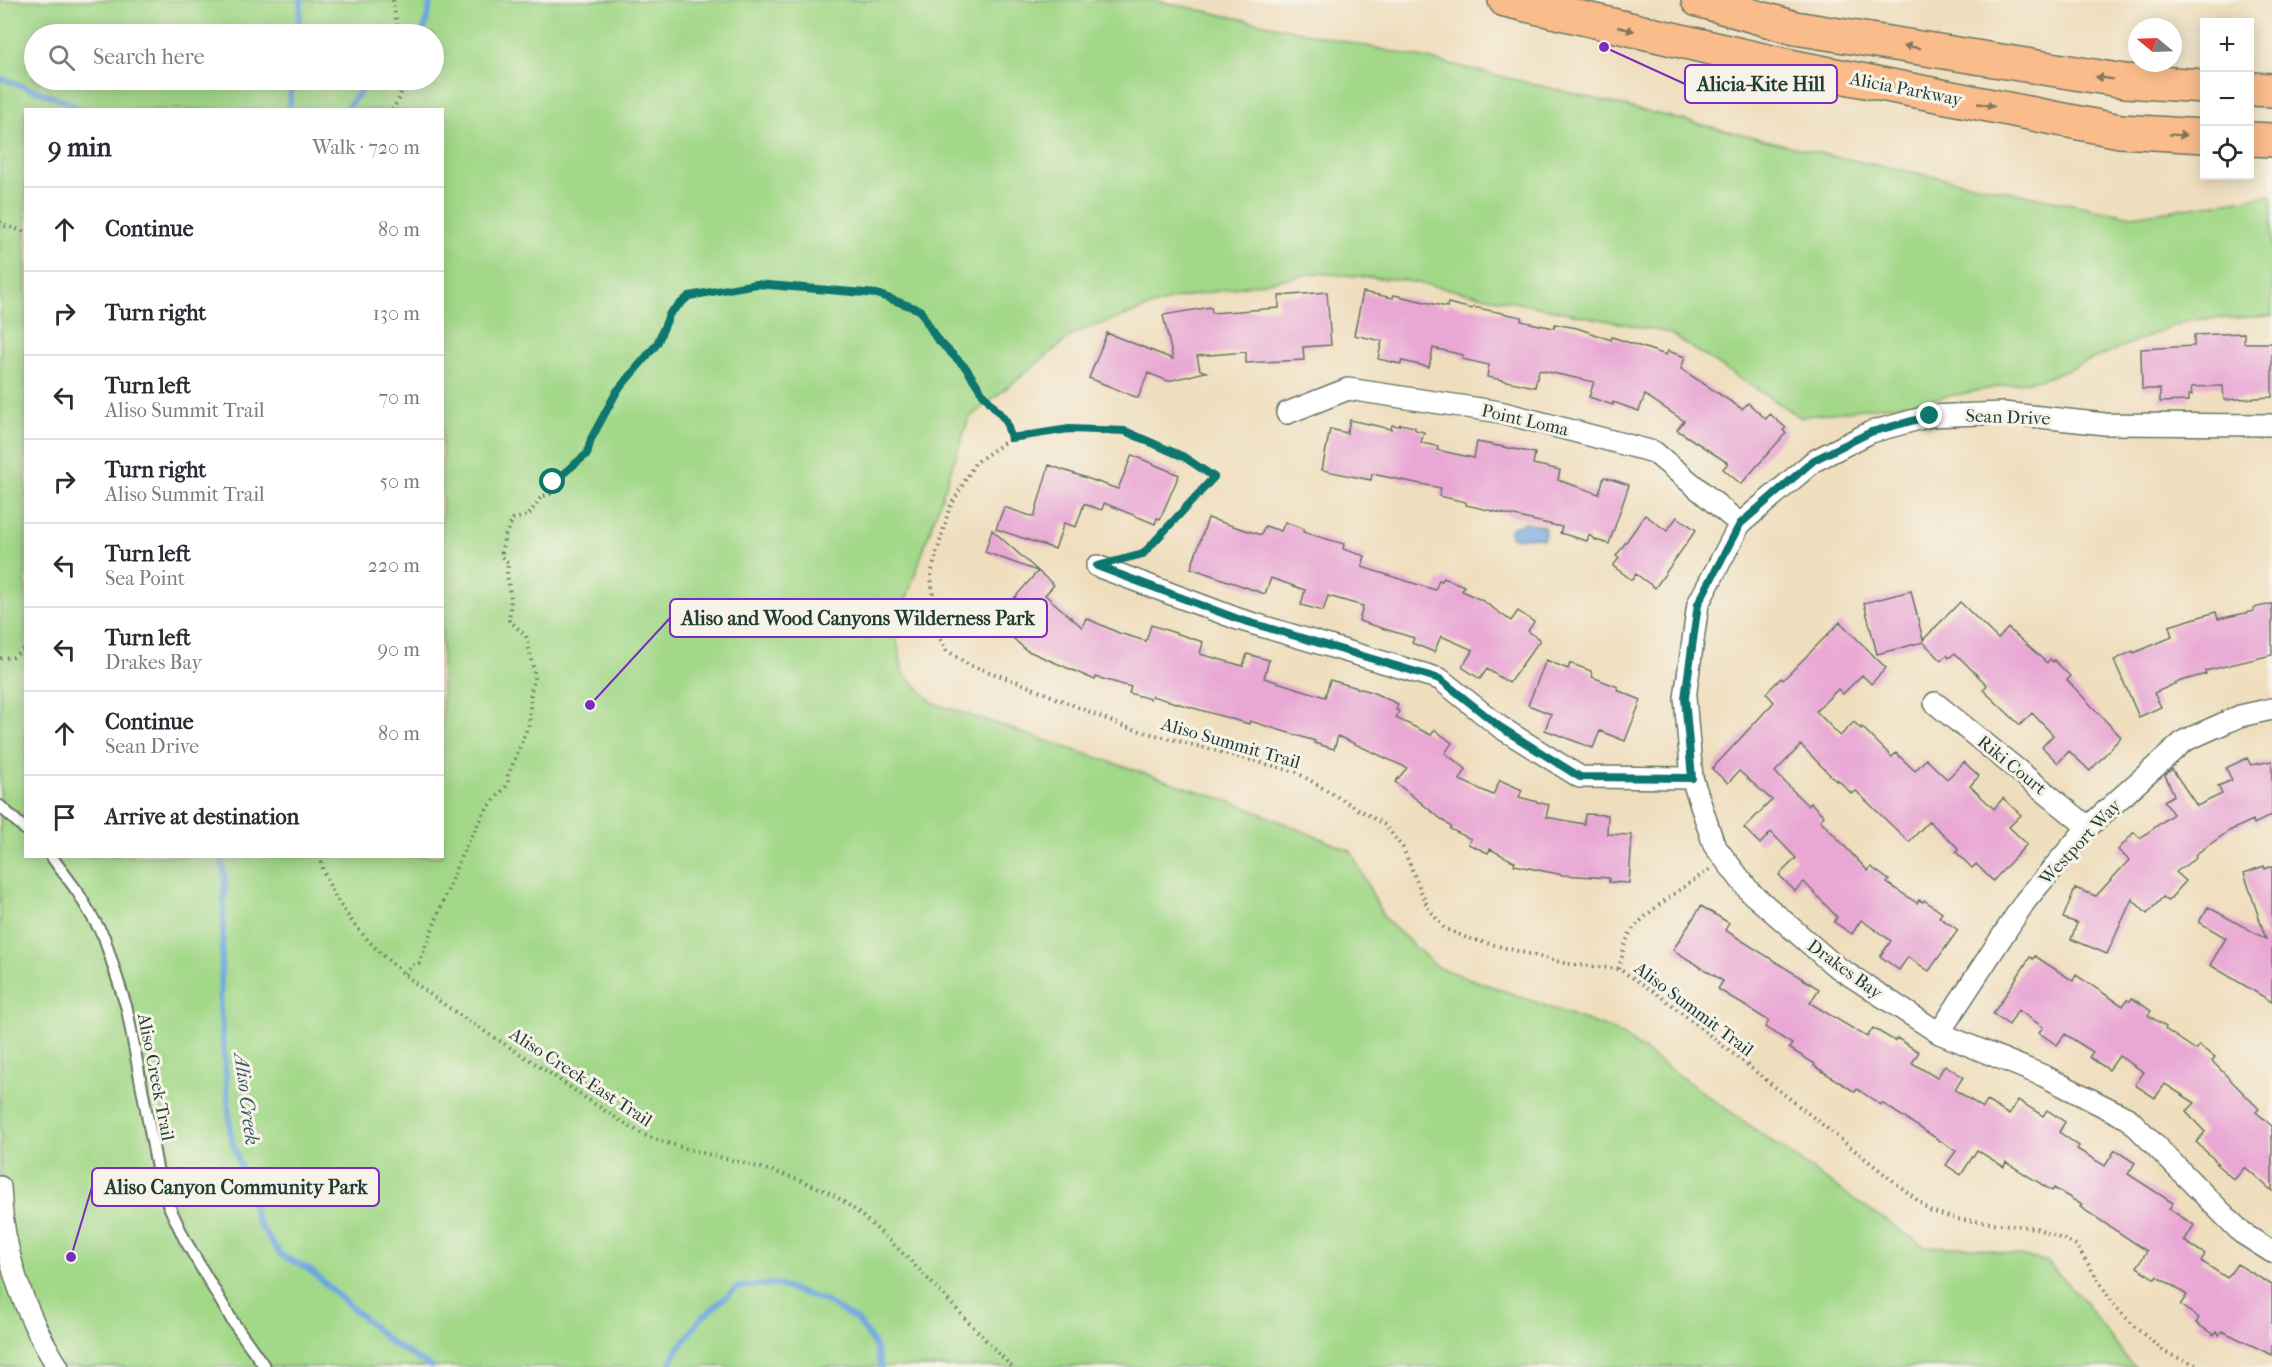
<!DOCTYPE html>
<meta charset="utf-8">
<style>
:root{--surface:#fff;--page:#f7f7f7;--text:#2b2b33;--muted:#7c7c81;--line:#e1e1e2}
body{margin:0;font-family:"IM FELL French Canon",serif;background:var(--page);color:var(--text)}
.controls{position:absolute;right:18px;top:18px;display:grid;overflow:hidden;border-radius:0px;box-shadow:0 3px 15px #0003}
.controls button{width:54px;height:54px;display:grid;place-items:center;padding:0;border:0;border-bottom:2px solid var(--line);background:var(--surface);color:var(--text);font:30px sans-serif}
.compass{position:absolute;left:2128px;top:18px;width:54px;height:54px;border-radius:50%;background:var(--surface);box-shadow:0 3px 15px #0003;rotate:289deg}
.stop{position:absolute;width:18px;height:18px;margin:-14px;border:4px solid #0f766e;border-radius:50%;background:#fff}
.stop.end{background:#0f766e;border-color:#fff;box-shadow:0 2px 6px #0008}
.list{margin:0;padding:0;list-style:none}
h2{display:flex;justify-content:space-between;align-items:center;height:78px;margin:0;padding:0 24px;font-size:26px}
h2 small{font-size:20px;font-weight:400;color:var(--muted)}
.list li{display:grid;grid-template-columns:39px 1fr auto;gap:18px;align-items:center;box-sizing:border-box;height:84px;padding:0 24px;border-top:2px solid var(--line)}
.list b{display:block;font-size:22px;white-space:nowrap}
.list p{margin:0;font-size:20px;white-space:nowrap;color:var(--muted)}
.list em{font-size:20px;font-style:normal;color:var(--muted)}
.icon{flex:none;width:33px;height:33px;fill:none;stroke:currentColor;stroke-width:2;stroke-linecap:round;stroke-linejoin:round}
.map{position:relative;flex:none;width:2272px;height:1367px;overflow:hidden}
.search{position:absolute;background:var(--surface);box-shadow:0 3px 15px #0003;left:24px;top:24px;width:420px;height:66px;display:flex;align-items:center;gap:15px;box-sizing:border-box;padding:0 21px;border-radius:33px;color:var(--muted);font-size:22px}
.panel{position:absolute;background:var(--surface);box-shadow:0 3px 15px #0003;left:24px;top:108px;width:420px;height:750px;border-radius:0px}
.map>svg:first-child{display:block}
.green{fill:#a2d888;stroke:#608a5e;stroke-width:1.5;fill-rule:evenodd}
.water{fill:#6ca6dc;stroke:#467288;stroke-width:1.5}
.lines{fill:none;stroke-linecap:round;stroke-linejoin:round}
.stream{stroke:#6ca6dc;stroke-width:6}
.building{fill:#e9a8d4}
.lane-casing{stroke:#687564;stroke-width:14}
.street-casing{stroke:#687564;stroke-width:24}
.primary-casing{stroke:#687564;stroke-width:36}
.path{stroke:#687564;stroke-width:4;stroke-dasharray:1.5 4.5;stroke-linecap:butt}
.lane{stroke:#fff;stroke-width:10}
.street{stroke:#fff;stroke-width:21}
.primary{stroke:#f9bc8a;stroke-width:33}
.oneway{fill:#81765b}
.route{stroke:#0f766e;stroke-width:8}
.labels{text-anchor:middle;stroke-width:6;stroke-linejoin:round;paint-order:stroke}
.street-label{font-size:18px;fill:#1f3d34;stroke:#f7f3e8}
.water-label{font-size:20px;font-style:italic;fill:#365c66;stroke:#f7f3e8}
.leader{fill:none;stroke:#7b2cbf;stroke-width:2}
.callout-dot{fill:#7b2cbf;stroke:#f7f3e8;stroke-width:2}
.callout{fill:#f7f3e8;stroke:#7b2cbf;stroke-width:2}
.callout-label{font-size:20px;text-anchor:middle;font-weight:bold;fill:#1f3d34}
</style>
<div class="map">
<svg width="2272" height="1367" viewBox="0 0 2272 1367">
<rect width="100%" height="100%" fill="#f7f3e8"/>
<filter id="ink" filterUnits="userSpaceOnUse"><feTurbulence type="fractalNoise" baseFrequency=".0167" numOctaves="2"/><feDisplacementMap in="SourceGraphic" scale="12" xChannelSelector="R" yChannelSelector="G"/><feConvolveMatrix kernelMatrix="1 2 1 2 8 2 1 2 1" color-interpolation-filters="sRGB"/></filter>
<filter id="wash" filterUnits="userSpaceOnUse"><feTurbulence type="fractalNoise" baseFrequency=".008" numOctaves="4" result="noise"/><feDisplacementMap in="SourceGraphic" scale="24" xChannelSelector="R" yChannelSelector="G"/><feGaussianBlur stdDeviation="1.35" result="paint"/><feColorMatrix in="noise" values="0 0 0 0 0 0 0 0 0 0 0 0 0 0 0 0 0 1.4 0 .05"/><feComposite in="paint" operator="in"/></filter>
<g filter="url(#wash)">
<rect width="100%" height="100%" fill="#efdebd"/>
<path class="green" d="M0 0H1154L1450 64 1836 157 2132 216 2272 195V316L2188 320 2046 378 1917 402 1800 417 1669 333 1403 280 1318 273 1173 299 1075 333 969 418 895 632 903 672 933 703 1240 805 1351 851 1384 918 1437 967 1616 1031 1852 1198 1924 1246 1977 1248 2046 1261 2084 1301 2128 1361 2136 1367H0ZM34 34H434V80H34ZM26 110H442V856H26Z"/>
<path class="water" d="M1524 523 1544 526 1545 534 1543 539 1535 537 1517 539 1512 537 1510 532 1511 528Z"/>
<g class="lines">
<path class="stream" d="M298 34 301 0
M420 34 425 27 431 0
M0 78 65 101 81 110
M289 110 292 80
M345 110 370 80
M222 856 225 879 220 1007 231 1137 258 1223 281 1255 310 1270 390 1342 431 1367
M669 1367 678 1349 702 1317 738 1287 775 1284 825 1301 858 1321 875 1346 881 1367"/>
</g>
<g id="blocks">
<path class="building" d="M1327 292 1331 345 1303 347 1304 360 1246 363V352L1197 356 1200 370 1206 372 1168 381 1148 373 1138 398 1089 378 1107 333 1173 359 1163 315 1211 307 1212 313 1279 308V296Z
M1363 292 1393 298 1394 295 1447 307 1448 303 1472 309 1473 307 1522 317 1521 321 1554 328 1555 324 1577 328 1611 340 1612 337 1666 355 1668 351 1685 357 1681 369 1742 409 1748 403 1766 419 1770 414 1786 428 1783 430 1786 433 1741 484 1723 469 1728 463 1677 430 1684 421 1645 395 1639 411 1613 402V405L1589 397 1594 382 1539 370 1535 387 1487 377 1489 365 1462 359 1463 355 1433 348 1429 367 1402 361 1401 364 1378 359 1382 341 1354 335Z
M2244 333V343H2272V397L2224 400 2223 386 2191 387 2192 395H2189V401L2160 402V389H2142L2141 349 2194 346V335Z
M1350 420 1391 429 1392 425 1399 426 1400 424 1415 427V430L1424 432 1421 443 1438 446 1437 450 1474 458 1477 442 1535 453 1533 464 1560 470 1558 480 1599 494 1604 477 1629 485 1609 544 1596 540 1589 535 1587 541 1560 533 1562 527 1466 505V502L1439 496 1441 488 1372 474 1371 480 1322 470 1330 429 1347 433Z
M1132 455 1179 475 1160 519 1157 518 1155 524 1104 503 1102 510 1084 504 1076 527 1064 523 1055 549 996 529 1004 507 1034 517 1049 465 1118 489Z
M1645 515 1667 531 1677 517 1696 530 1655 588 1636 574 1632 580 1613 566 1619 558 1616 556Z
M1208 518 1261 535 1265 526 1281 531 1285 522 1304 529 1303 532 1344 544 1343 549 1365 556 1362 567 1435 590 1439 580 1442 581 1444 578 1464 586 1462 591 1483 601 1511 621 1518 611 1534 622 1528 631 1540 640 1509 683 1487 669 1480 679 1462 667 1473 650 1441 636 1434 652 1412 643 1414 638 1359 621 1363 606 1328 596 1323 611 1301 605 1305 590 1271 578 1265 594 1191 568Z
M992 530 1037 570V571L985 552Z
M1038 571 1054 585 1045 595 1082 627 1086 618 1119 633 1146 641 1151 625 1203 642 1200 654 1243 666 1247 654 1269 660 1264 678 1325 697 1330 680 1372 692 1398 704 1396 710 1399 711 1396 718 1431 735 1435 730 1452 743 1445 753 1466 769 1460 780 1493 795 1500 780 1522 790 1519 797 1549 805 1546 817 1584 824 1585 814 1608 815 1607 834 1632 835 1629 883 1609 882V878L1563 875 1514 865 1515 862 1490 849 1488 853 1468 844 1471 839 1450 829 1451 827 1395 782 1407 768 1338 736 1334 749 1314 743 1315 741 1250 721 1249 724 1152 696 1150 699 1129 693 1131 687 1096 677 1095 680 1026 650 994 621Z
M1911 591 1923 640 1960 602 1998 639 2008 628 2047 663 2050 659 2053 662 2054 660 2070 676 2067 680 2121 737 2090 771 2069 751 2058 763 2042 747 2053 735 2032 713 2020 725 1983 690 1987 685 1955 653 1949 658 1947 655 1941 660 1923 642 1877 654 1864 603Z
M2272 604V655L2205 671 2206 674 2181 681 2154 693 2161 707 2139 717 2114 660 2133 651 2134 653 2172 637 2169 626 2216 612 2218 619 2254 611 2253 608Z
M1840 622 1886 668 1871 684 1862 675 1843 694 1838 689 1816 711 1840 736 1854 722 1861 729 1862 727 1892 757 1896 753 1915 771 1926 759 1947 779 1964 762 1979 776 1970 786 1994 809 2003 798 2021 815 2009 827 2027 844 1993 881 1976 864 1972 868 1956 852 1958 850 1957 847 1929 821 1909 842 1856 791 1852 794 1837 779 1836 781 1801 745 1775 772 1808 806 1811 803 1824 816 1820 820 1868 871 1871 867 1889 880 1887 883 1917 903 1919 900 1923 902 1924 900 1942 913 1939 917 1958 930 1929 971 1908 957 1899 970 1880 956 1891 941 1861 920 1852 934 1834 922 1837 917 1804 882 1795 891 1779 875 1796 858 1771 832 1760 844 1744 828 1772 800 1739 771 1728 783 1712 769 1774 702 1766 693 1781 678 1783 680Z
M1546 660 1568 669 1570 663 1591 671 1592 677 1618 687 1617 690 1641 700 1625 741 1600 731 1593 748 1545 730 1551 714 1528 705Z
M2247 758 2251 765 2272 761V815L2254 824 2253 820 2229 831 2195 855 2196 858 2176 872 2186 881 2168 901 2163 897 2147 914 2132 899 2107 954 2071 939 2077 923 2063 918 2075 888 2096 896 2129 860 2118 850 2134 832 2140 838 2173 814 2164 801 2174 795 2165 775 2172 769 2197 806 2222 794 2218 786 2232 780 2226 768Z
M2264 866 2265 869 2272 866V1002L2210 965 2226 938 2199 922 2208 907 2266 939 2244 873Z
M1701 906 1729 923 1725 930 1819 989 1810 1003 1867 1037 1873 1028 1895 1041 1897 1038 1919 1052 1912 1063 1937 1078 1945 1065 1963 1077 1955 1090 1983 1108 1987 1101 2009 1115 2018 1100 2043 1116 2047 1110 2065 1122 2059 1132 2079 1146 2077 1149 2105 1166 2115 1150 2135 1163 2128 1174 2173 1203 2169 1209 2194 1225 2184 1241 2205 1254 2201 1261 2227 1278 2237 1264 2272 1285V1355L2222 1331 2219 1335 2216 1332 2214 1335 2196 1323 2199 1318 2180 1305 2187 1295 2157 1276 2155 1279 2137 1267 2147 1251 2080 1207 2082 1205 2054 1188 2052 1191 2006 1162 2004 1167 1977 1150 1961 1175 1946 1165 1956 1151 1882 1103 1881 1105 1857 1089 1855 1092 1814 1066 1815 1064 1789 1048 1792 1044 1765 1027 1769 1021 1718 989 1723 981 1673 950Z
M2035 956 2073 981 2076 975 2123 1006 2127 1000 2130 1001 2132 998 2151 1011 2148 1015 2166 1027 2165 1029 2196 1050 2199 1046 2215 1057 2212 1061 2259 1109 2256 1112 2272 1126V1191L2245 1167 2234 1180 2216 1164 2218 1163 2196 1142 2205 1132 2186 1112 2195 1103 2165 1084 2155 1098 2135 1085 2144 1072 2119 1056 2109 1070 2089 1057 2093 1052 2065 1034 2057 1045 2039 1033 2043 1027 2018 1010 2009 1025 1993 1014 2030 957 2033 959Z"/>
</g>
</g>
<g filter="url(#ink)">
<use href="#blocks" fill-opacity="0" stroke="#687564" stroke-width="1.5"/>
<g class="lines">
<g class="lane-casing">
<path id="lane" d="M0 806 26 830
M51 856 77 891 104 937 127 1009 158 1173 168 1204 185 1240 233 1322 265 1367"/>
</g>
<g class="street-casing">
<path id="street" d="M1287 413 1348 389 1500 412 1654 452 1740 524
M2272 425 2105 424 2003 413 1930 416 1871 432 1814 461 1740 524 1698 604 1685 698 1692 778 1714 845 1750 892 1834 965 1939 1033 2044 1076 2129 1119 2242 1233 2272 1252
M1097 566 1238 619 1440 679 1500 727 1580 777 1692 778
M1935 703 2088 827
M1939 1033 2026 900 2088 827 2184 741 2240 716 2272 709
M0 1187C2 1251 24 1313 58 1367"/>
</g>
<g class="primary-casing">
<path id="primary" d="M1505 0 1784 65 2120 131 2204 136
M1698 0 1795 28 2125 81 2204 86
M2250 89 2272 90
M2250 139 2272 140"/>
</g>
<path class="path" d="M393 0 398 34
M392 110 399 99 405 80
M0 222 6 226 26 232
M1130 557 1143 554 1214 477 1183 457 1125 431 1069 429 1011 438 975 463 949 509 931 574 935 628 946 650 969 665 1018 682 1125 727 1296 772 1385 825 1403 848 1428 908 1444 928 1467 938 1568 964 1619 969 1659 995 1931 1211 1956 1219 2036 1228 2076 1245 2114 1305 2135 1327 2166 1353 2202 1367
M0 658 13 657 26 648
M319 856C343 951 460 1015 536 1064 572 1088 607 1114 644 1135 705 1158 778 1165 835 1196 855 1208 871 1224 888 1239 931 1280 970 1325 1012 1367
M1619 969C1622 957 1624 944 1630 933 1642 914 1690 883 1710 869
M405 974 412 965 419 963 461 856 485 811 508 784V776L529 724 531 691 535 676 526 636 509 620 511 598 507 575 508 562 501 557 504 538 513 519 528 516 541 497 550 494 553 482 587 454 591 439 617 391 657 344 670 313 689 296 756 284 877 293 920 310 936 338 966 368 983 394 1006 421 1011 438"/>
<use href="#lane" class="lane"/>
<use href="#street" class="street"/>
<use href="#primary" class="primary"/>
</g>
<defs><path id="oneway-solid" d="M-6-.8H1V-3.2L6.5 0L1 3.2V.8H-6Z" transform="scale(1.5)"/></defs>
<g class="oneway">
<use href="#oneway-solid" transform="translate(1626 29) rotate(13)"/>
<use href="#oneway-solid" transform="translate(1912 47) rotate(-171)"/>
<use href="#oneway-solid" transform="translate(2104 78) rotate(-171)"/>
<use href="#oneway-solid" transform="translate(1986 105) rotate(11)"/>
<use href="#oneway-solid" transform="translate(2178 135) rotate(4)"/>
</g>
</g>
<g class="lines" filter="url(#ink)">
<path class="route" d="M553 482 587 454 591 439 617 391 657 344 670 313 689 296 756 284 877 294 920 310 936 338 966 368 983 394 1006 421 1011 438 1069 429 1125 431 1184 457 1214 477 1143 554 1097 566 1238 619 1440 679 1500 727 1580 777 1692 778 1685 698 1698 604 1740 524 1814 460 1871 432 1930 416"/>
</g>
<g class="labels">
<g class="street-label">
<text transform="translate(1906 89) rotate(11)" y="6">Alicia Parkway</text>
<text transform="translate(2008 417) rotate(2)" y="6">Sean Drive</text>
<text transform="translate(1525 420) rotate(13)" y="6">Point Loma</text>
<text transform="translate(1231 743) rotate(16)" y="6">Aliso Summit Trail</text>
<text transform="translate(2012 765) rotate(39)" y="6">Riki Court</text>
<text transform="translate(2080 842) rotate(-47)" y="6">Westport Way</text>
<text transform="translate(1845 969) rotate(36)" y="6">Drakes Bay</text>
<text transform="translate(1694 1009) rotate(37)" y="6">Aliso Summit Trail</text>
<text transform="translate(156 1077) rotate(79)" y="6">Aliso Creek Trail</text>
<text transform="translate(581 1077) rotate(33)" y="6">Aliso Creek East Trail</text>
</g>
<g class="water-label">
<text transform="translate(247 1099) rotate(83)" y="7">Aliso Creek</text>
</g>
</g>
<path class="leader" d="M1604 47L1685 84M590 705L670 618M71 1257L92 1187"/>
<g class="callout-dot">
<circle cx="1604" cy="47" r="6"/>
<circle cx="590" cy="705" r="6"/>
<circle cx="71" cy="1257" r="6"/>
</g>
<g class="callout">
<rect x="1685" y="65" width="152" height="38" rx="6"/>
<rect x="670" y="599" width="377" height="38" rx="6"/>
<rect x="92" y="1168" width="287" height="38" rx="6"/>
</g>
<g class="callout-label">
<text x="1761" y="91">Alicia-Kite Hill</text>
<text x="858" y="625">Aliso and Wood Canyons Wilderness Park</text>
<text x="236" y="1194">Aliso Canyon Community Park</text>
</g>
</svg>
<div class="controls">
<button>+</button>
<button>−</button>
<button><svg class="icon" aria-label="locate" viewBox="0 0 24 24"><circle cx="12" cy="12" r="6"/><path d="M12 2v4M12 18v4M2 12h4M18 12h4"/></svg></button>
</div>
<svg class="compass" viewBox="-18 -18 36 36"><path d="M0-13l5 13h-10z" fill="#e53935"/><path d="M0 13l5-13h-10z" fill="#7c7c81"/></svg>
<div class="stop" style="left:553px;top:482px"></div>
<div class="stop end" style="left:1930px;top:416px"></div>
<div class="search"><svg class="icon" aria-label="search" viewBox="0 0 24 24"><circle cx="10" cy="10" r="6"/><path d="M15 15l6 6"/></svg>Search here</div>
<section class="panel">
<h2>9 min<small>Walk · 720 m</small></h2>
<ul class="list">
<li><svg class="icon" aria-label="ahead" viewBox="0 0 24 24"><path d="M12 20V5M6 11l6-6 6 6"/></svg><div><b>Continue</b></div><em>80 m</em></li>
<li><svg class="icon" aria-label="right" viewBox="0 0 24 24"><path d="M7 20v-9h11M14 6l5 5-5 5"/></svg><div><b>Turn right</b></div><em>130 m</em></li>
<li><svg class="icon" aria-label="left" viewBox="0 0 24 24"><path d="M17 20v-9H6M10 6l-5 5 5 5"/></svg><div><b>Turn left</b><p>Aliso Summit Trail</p></div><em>70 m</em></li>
<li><svg class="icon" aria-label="right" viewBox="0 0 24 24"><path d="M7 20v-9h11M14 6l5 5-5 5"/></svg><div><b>Turn right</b><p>Aliso Summit Trail</p></div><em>50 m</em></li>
<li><svg class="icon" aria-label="left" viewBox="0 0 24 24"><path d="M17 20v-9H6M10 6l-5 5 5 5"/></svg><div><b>Turn left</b><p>Sea Point</p></div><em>220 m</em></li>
<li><svg class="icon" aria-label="left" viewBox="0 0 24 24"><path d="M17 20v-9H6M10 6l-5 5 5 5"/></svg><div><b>Turn left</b><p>Drakes Bay</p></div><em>90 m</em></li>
<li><svg class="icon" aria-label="ahead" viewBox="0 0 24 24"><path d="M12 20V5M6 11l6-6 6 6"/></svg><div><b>Continue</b><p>Sean Drive</p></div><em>80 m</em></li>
<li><svg class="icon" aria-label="arrive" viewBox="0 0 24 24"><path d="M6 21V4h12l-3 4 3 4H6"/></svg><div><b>Arrive at destination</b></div></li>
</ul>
</section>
</div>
